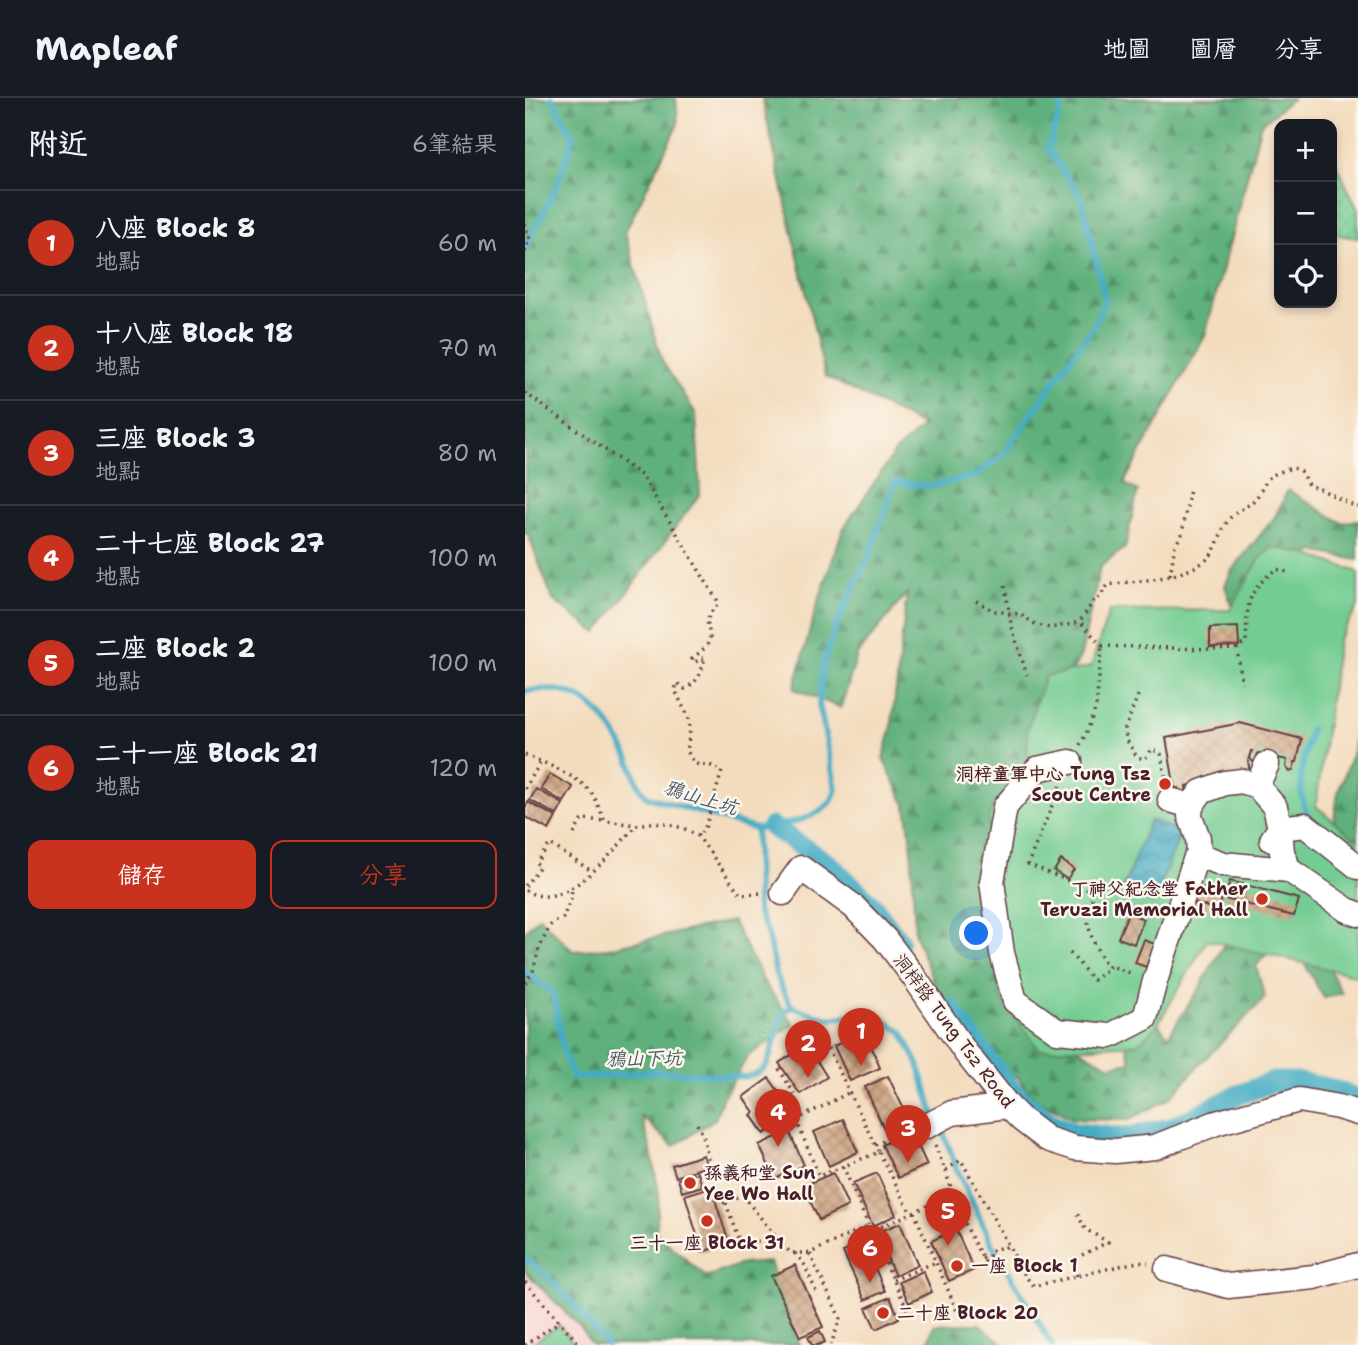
<!DOCTYPE html>
<html lang="zh-TW">
<meta charset="utf-8">
<style>
:root{--surface:#171b24;--page:#20242c;--text:#f1f3f6;--muted:#9ea1a6;--line:#363941;--accent:#c8321e}
body{margin:0;font-family:"Shantell Sans","LXGW WenKai TC",sans-serif;background:var(--page);color:var(--text)}
.controls{position:absolute;right:21px;top:21px;display:grid;overflow:hidden;border-radius:14px;box-shadow:0 4px 10px #0003}
.controls button{width:63px;height:63px;display:grid;place-items:center;padding:0;border:0;border-bottom:2px solid var(--line);background:var(--surface);color:var(--text);font:35px sans-serif}
.you{position:absolute;left:452px;top:836px;width:24px;height:24px;margin:-18px;border:5px solid #fff;border-radius:50%;background:#1a73e8;box-shadow:0 0 0 10px #1a73e833}
.badge{display:grid;place-items:center;width:46px;height:46px;border-radius:50%;background:var(--accent);color:#fff;font-size:23px;font-weight:700}
.pin{position:absolute;translate:-50% -58px;filter:drop-shadow(0 2px 4px #0008)}
.pin::after{content:'';position:absolute;top:37px;width:24px;height:21px;background:inherit;clip-path:polygon(0 0,100% 0,50% 100%)}
.list{margin:0;padding:0;list-style:none}
h2{display:flex;justify-content:space-between;align-items:center;height:91px;margin:0;padding:0 28px;font-size:30px}
h2 small{font-size:23px;font-weight:400;color:var(--muted)}
.list li{display:grid;grid-template-columns:46px 1fr auto;gap:21px;align-items:center;box-sizing:border-box;height:105px;padding:0 28px;border-top:2px solid var(--line)}
.list b{display:block;font-size:26px;white-space:nowrap}
.list p{margin:0;font-size:23px;white-space:nowrap;color:var(--muted)}
.list em{font-size:23px;font-style:normal;color:var(--muted)}
.actions{display:flex;gap:14px;padding:21px 28px}
.actions a{flex:1;padding:16px 0;border:2px solid var(--accent);border-radius:14px;text-align:center;font-size:24px;color:var(--accent)}
.actions .main{background:var(--accent);color:#fff}
.icon{flex:none;width:38px;height:38px;fill:none;stroke:currentColor;stroke-width:2;stroke-linecap:round;stroke-linejoin:round}
.map{position:relative;flex:none;width:833px;height:1247px;overflow:hidden}
header{display:flex;align-items:center;gap:42px;box-sizing:border-box;height:98px;padding:0 35px;background:var(--surface);border-bottom:2px solid var(--line)}
header strong{font-size:33px}
nav{display:flex;gap:38px;margin-inline-start:auto;font-size:24px}
main{display:flex}
aside{flex:1;background:var(--surface)}
.map>svg:first-child{display:block}
.built{fill:#f7d0cc}
.grass{fill:url(#grass-dots);stroke:#5e765e;stroke-width:2}
.forest{fill:url(#forest-firs);stroke:#546854;stroke-width:2}
.park{fill:url(#park-tufts);stroke:#5e765e;stroke-width:2}
.pitch{fill:#73cc92;stroke:#5e765e;stroke-width:2}
.water{fill:url(#water-waves);stroke:#486678;stroke-width:2}
.lines{fill:none;stroke-linecap:round;stroke-linejoin:round}
.stream{stroke:#45acc5;stroke-width:6}
.canal{stroke:#45acc5;stroke-width:21}
.building{fill:url(#building-cross-hatch)}
.minor-casing{stroke:#633b41;stroke-width:27}
.path{stroke:#633b41;stroke-width:3.5;stroke-dasharray:2 5;stroke-linecap:butt}
.minor{stroke:#fff;stroke-width:24}
.poi-dot{fill:#c8321e;stroke:#fbf7ec;stroke-width:2.5}
.labels{text-anchor:middle;stroke-width:5;stroke-linejoin:round;paint-order:stroke}
.poi-label{font-size:18px;font-weight:bold;fill:#4a1f2b;stroke:#fbf7ec;text-anchor:start}
.street-label{font-size:18px;fill:#4a1f2b;stroke:#fbf7ec}
.water-label{font-size:19px;font-style:italic;fill:#485769;stroke:#fbf7ec}
</style>
<header>
<strong>Mapleaf</strong>
<nav><a>地圖</a><a>圖層</a><a>分享</a></nav>
</header>
<main>
<aside>
<h2>附近<small>6筆結果</small></h2>
<ul class="list">
<li><span class="badge">1</span><div><b>八座 Block 8</b><p>地點</p></div><em>60 m</em></li>
<li><span class="badge">2</span><div><b>十八座 Block 18</b><p>地點</p></div><em>70 m</em></li>
<li><span class="badge">3</span><div><b>三座 Block 3</b><p>地點</p></div><em>80 m</em></li>
<li><span class="badge">4</span><div><b>二十七座 Block 27</b><p>地點</p></div><em>100 m</em></li>
<li><span class="badge">5</span><div><b>二座 Block 2</b><p>地點</p></div><em>100 m</em></li>
<li><span class="badge">6</span><div><b>二十一座 Block 21</b><p>地點</p></div><em>120 m</em></li>
</ul>
<div class="actions"><a class="main">儲存</a><a>分享</a></div>
</aside>
<div class="map">
<svg width="833" height="1247" viewBox="0 0 833 1247">
<defs>
<pattern id="grass-dots" width="8" height="8" patternUnits="userSpaceOnUse" patternTransform="scale(1.75)"><rect width="8" height="8" fill="#73cc92"/><path d="M2 2h.1M6 6h.1" fill="none" stroke="#60a577" stroke-width="1.8" stroke-linecap="round"/></pattern>
<pattern id="forest-firs" width="22" height="20" patternUnits="userSpaceOnUse" patternTransform="scale(1.75)"><rect width="22" height="20" fill="#5eb07c"/><path d="M5 1l3.5 6h-7zM16 11l3.5 6h-7z" fill="#508f66"/></pattern>
<pattern id="park-tufts" width="24" height="20" patternUnits="userSpaceOnUse" patternTransform="scale(1.75)"><rect width="24" height="20" fill="#73cc92"/><path d="M3 7l-1-3M5 7V3M7 7l1-3M15 17l-1-3M17 17v-4M19 17l1-3" fill="none" stroke="#60a577"/></pattern>
<pattern id="water-waves" width="16" height="10" patternUnits="userSpaceOnUse" patternTransform="scale(1.75)"><rect width="16" height="10" fill="#45acc5"/><path d="M0 5q4-4 8 0t8 0" fill="none" stroke="#3c8ba0"/></pattern>
<pattern id="building-cross-hatch" width="8" height="8" patternUnits="userSpaceOnUse" patternTransform="scale(1.75)"><rect width="8" height="8" fill="#cea482"/><path d="M0 0l8 8M0 8l8-8" fill="none" stroke="#a9856b"/></pattern>
</defs>
<rect width="100%" height="100%" fill="#fbf7ec"/>
<filter id="ink" filterUnits="userSpaceOnUse"><feTurbulence type="fractalNoise" baseFrequency=".0143" numOctaves="2"/><feDisplacementMap in="SourceGraphic" scale="14" xChannelSelector="R" yChannelSelector="G"/><feConvolveMatrix kernelMatrix="1 2 1 2 8 2 1 2 1" color-interpolation-filters="sRGB"/></filter>
<filter id="wash" filterUnits="userSpaceOnUse"><feTurbulence type="fractalNoise" baseFrequency=".00686" numOctaves="4" result="noise"/><feDisplacementMap in="SourceGraphic" scale="28" xChannelSelector="R" yChannelSelector="G"/><feGaussianBlur stdDeviation="1.57" result="paint"/><feColorMatrix in="noise" values="0 0 0 0 0 0 0 0 0 0 0 0 0 0 0 0 0 1.4 0 .05"/><feComposite in="paint" operator="in"/></filter>
<g filter="url(#wash)">
<rect width="100%" height="100%" fill="#f3dcbe"/>
<path class="built" d="M0 1160 82 1247H0Z"/>
<path class="grass" d="M807 57 833 112V140L813 137 807 130Z"/>
<path class="forest" d="M0 0H151L153 26 100 134 137 263 171 316 175 396 72 535 28 502 3 436H0Z
M237 0H768L736 26 680 238 599 385 613 393 600 450 575 469 556 557 518 626 536 682 517 705 500 737 485 746 458 813 488 879 514 930 585 968 606 964 592 914 602 886 643 938 674 891 704 837 727 829 770 836 797 858 817 895 799 900 767 844 749 847 731 868 740 900 677 964 645 1000 604 1022 548 1021 509 1000 492 978 458 996 422 918 390 837 386 741 381 707 358 661 366 633 382 495 332 557 316 610 269 591 290 514 318 431 370 354 398 328 300 278Z
M763 392 817 425 833 422V462L788 453 751 496 711 521 700 488 707 472 750 419Z
M833 613V757L803 762 813 695 828 653Z
M14 819 48 853 83 850 207 823 240 886 269 926 223 958 197 1001 190 1021 148 1048 116 1018 126 1052 134 1097 131 1135 181 1179 217 1166 245 1164 274 1247H67L56 1230 0 1173V833Z
M454 1226 480 1247H402L409 1227Z"/>
<path class="park" d="M34 1227 50 1247H5Z"/>
<path class="pitch" d="M747 449 784 457 833 474V509L813 541 791 708 829 740 833 739V878L682 842 631 929 612 946 515 952 476 900 463 790 464 718 503 664 502 632 520 578 566 569 584 513 705 512 734 462Z"/>
<path class="water" d="M625 722 656 734 628 805 597 793Z"/>
<g class="lines">
<path class="stream" d="M0 150 32 88 48 39 27 0
M0 593C14 591 29 590 43 595 72 603 92 636 104 661 110 674 111 690 123 699L231 731
M781 713C770 685 779 658 786 631
M0 874 25 892 29 899 39 956 48 979 81 978 128 973 221 979 234 975 242 967 258 914 267 909
M410 1019 393 966 377 934 347 914 305 921 267 909 259 895 251 876 242 834 232 813 231 731C253 728 287 723 304 706 308 702 309 696 311 691L294 606 298 567 312 525 344 459 370 384 406 388 450 378 478 357 570 226 580 201 556 100 523 51 539 0
M416 1028 431 1069 468 1148 527 1247
M0 1160C32 1185 57 1215 82 1247"/>
<path class="canal" d="M247 729 305 767 347 807 374 843
M425 911 475 979 499 1004 524 1024 549 1035 598 1040 647 1030 713 997 748 984H771L803 990 833 1001"/>
</g>
<g id="blocks">
<path class="building" d="M713 529 714 548 685 549V530Z
M715 625 777 641 772 664H770L768 672 765 674 761 669 762 662 733 655 731 662 728 664 725 660 727 653H726L723 663 725 674 661 688 662 697 654 698 653 690 650 691 641 640Z
M25 676 48 689 39 704 16 691Z
M11 691 38 706 32 717 5 702Z
M3 704 31 719 24 732 0 719V711Z
M536 762 549 771 542 781 529 773Z
M705 783 774 801 769 818 700 801Z
M665 787 698 795 694 812 661 803Z
M603 815 619 821 609 846 593 840Z
M619 842 630 846 621 869 610 865Z
M342 938 355 970 325 983 309 948 324 941 326 946Z
M282 947 302 979 275 996 254 965Z
M363 978 383 1020 359 1031 340 989Z
M244 980 255 995 247 1002 260 1021 239 1036 226 1017 229 1014 218 999Z
M318 1021 333 1054 304 1068 289 1034Z
M264 1033 279 1067 250 1081 234 1047Z
M386 1033 402 1067 373 1080 357 1047Z
M178 1057 182 1068 151 1079 147 1067Z
M173 1075 177 1088 157 1094 153 1081Z
M308 1075 323 1108 294 1122 278 1088Z
M352 1075 371 1117 348 1128 328 1085Z
M186 1089 204 1145 177 1154 160 1097Z
M375 1125 393 1167 370 1178 351 1135Z
M431 1132 449 1172 424 1183 406 1143Z
M339 1145 360 1193 340 1202 318 1154Z
M270 1167 298 1229 275 1239 246 1178Z
M398 1173 407 1194 384 1205 374 1184Z
M365 1199 374 1220 351 1231 341 1210Z
M295 1233 300 1244 293 1247H287L283 1239Z"/>
</g>
</g>
<g filter="url(#ink)">
<use href="#blocks" fill-opacity="0" stroke="#633b41" stroke-width="2"/>
<g class="lines">
<g class="minor-casing">
<path id="minor" d="M545 664 512 671 480 709 467 784 477 855 490 903 532 933 585 938 620 920 630 883 670 762 674 757
M732 688 742 666
M645 702 666 708
M747 742 755 730 780 727 833 769
M764 772 757 754 755 730 750 709 732 688 717 683 700 685 676 694 666 708 665 718 673 740 674 757 698 766 764 772 822 812 833 816
M258 795 276 770 328 808 360 841 389 879 441 955 483 1008 497 1022 522 1041 550 1050 590 1053 630 1049 691 1025 774 1002 813 1009 833 1015
M402 1028 427 1015 483 1008
M642 1171 703 1188 789 1179 833 1167"/>
</g>
<path class="path" d="M0 125 4 140 0 154
M0 295 117 378 192 502 193 507 186 514 182 522 185 539 182 548 167 561 170 564 180 559C176 575 175 582 160 591L152 585 150 592 164 621 165 632 162 653 167 661 172 666 187 668 197 673 180 730 173 738
M645 477 650 448 657 436 665 391
M480 488 486 526 502 577
M451 503 469 513 495 516 510 526 524 530 548 526 555 523
M577 548 555 523 570 501H573L583 487C613 482 650 482 677 465 694 455 693 434 705 420 711 413 721 410 727 404 739 394 737 379 755 374 764 371 766 369 775 372L783 387C801 392 816 403 833 409
M577 548 683 551 712 550 721 544C723 507 719 496 751 471L762 474
M712 550 717 585
M613 597 600 631 601 641 612 659 620 661 627 651 636 656 641 683
M555 647 561 636 571 609 577 548
M0 657C20 665 56 679 68 697 73 705 76 715 80 723L112 727 126 725 142 726 158 730 173 738 215 796 238 795
M535 688 503 766 567 793V807L560 811C564 835 569 848 582 868H586L608 876
M0 691 16 663
M49 736 57 721 80 723
M0 788 15 768 11 765 25 746 68 774
M0 792C40 818 88 752 112 727
M545 855 568 882 585 869
M0 885 8 873 14 851 22 834 27 825 38 820 46 801 47 790
M303 950 350 1047
M254 971 270 997V1019L294 1078 354 1054 350 1047 381 1032
M271 1022 325 994
M172 1026 178 1037 186 1075 197 1105 218 1098 256 1145 266 1155H285L343 1128 346 1133 429 1096
M410 1047C428 1090 439 1137 468 1175
M354 1054 386 1115
M318 1068 343 1127
M421 1072 436 1062 501 1179 509 1188 603 1166 614 1164 623 1165
M201 1105 213 1140 226 1143 254 1144
M389 1114 433 1215
M346 1133 387 1222
M270 1155 279 1166 293 1198
M285 1156 315 1220 306 1247
M457 1161 464 1158V1154L477 1149H481L483 1146
M552 1178 547 1162 583 1144 560 1131 552 1115
M368 1182 411 1164
M0 1184 55 1247
M0 1247 35 1223"/>
<use href="#minor" class="minor"/>
</g>
</g>
<g class="poi-dot">
<circle cx="640" cy="686" r="7"/>
<circle cx="737" cy="801" r="7"/>
<circle cx="165" cy="1085" r="7"/>
<circle cx="182" cy="1123" r="7"/>
<circle cx="432" cy="1168" r="7"/>
<circle cx="358" cy="1215" r="7"/>
</g>
<g class="labels">
<g class="poi-label">
<text x="626" y="682" text-anchor="end">洞梓童軍中心 Tung Tsz<tspan x="626" dy="21">Scout Centre</tspan></text>
<text x="723" y="797" text-anchor="end">丁神父紀念堂 Father<tspan x="723" dy="21">Teruzzi Memorial Hall</tspan></text>
<text x="179" y="1081">孫義和堂 Sun<tspan x="179" dy="21">Yee Wo Hall</tspan></text>
<text x="182" y="1151" text-anchor="middle">三十一座 Block 31</text>
<text x="446" y="1174">一座 Block 1</text>
<text x="372" y="1221">二十座 Block 20</text>
</g>
<g class="street-label">
<text transform="translate(429 933) rotate(53)" y="6">洞梓路 Tung Tsz Road</text>
</g>
<g class="water-label">
<text transform="translate(176 699) rotate(17)" y="7">鴉山上坑</text>
<text transform="translate(119 960) rotate(-1)" y="7">鴉山下坑</text>
</g>
</g>
</svg>
<div class="controls">
<button>+</button>
<button>−</button>
<button><svg class="icon" aria-label="locate" viewBox="0 0 24 24"><circle cx="12" cy="12" r="6"/><path d="M12 2v4M12 18v4M2 12h4M18 12h4"/></svg></button>
</div>
<div class="you"></div>
<div class="pin badge" style="left:336px;top:968px">1</div>
<div class="pin badge" style="left:283px;top:980px">2</div>
<div class="pin badge" style="left:383px;top:1065px">3</div>
<div class="pin badge" style="left:253px;top:1049px">4</div>
<div class="pin badge" style="left:423px;top:1148px">5</div>
<div class="pin badge" style="left:345px;top:1185px">6</div>
</div>
</main>
